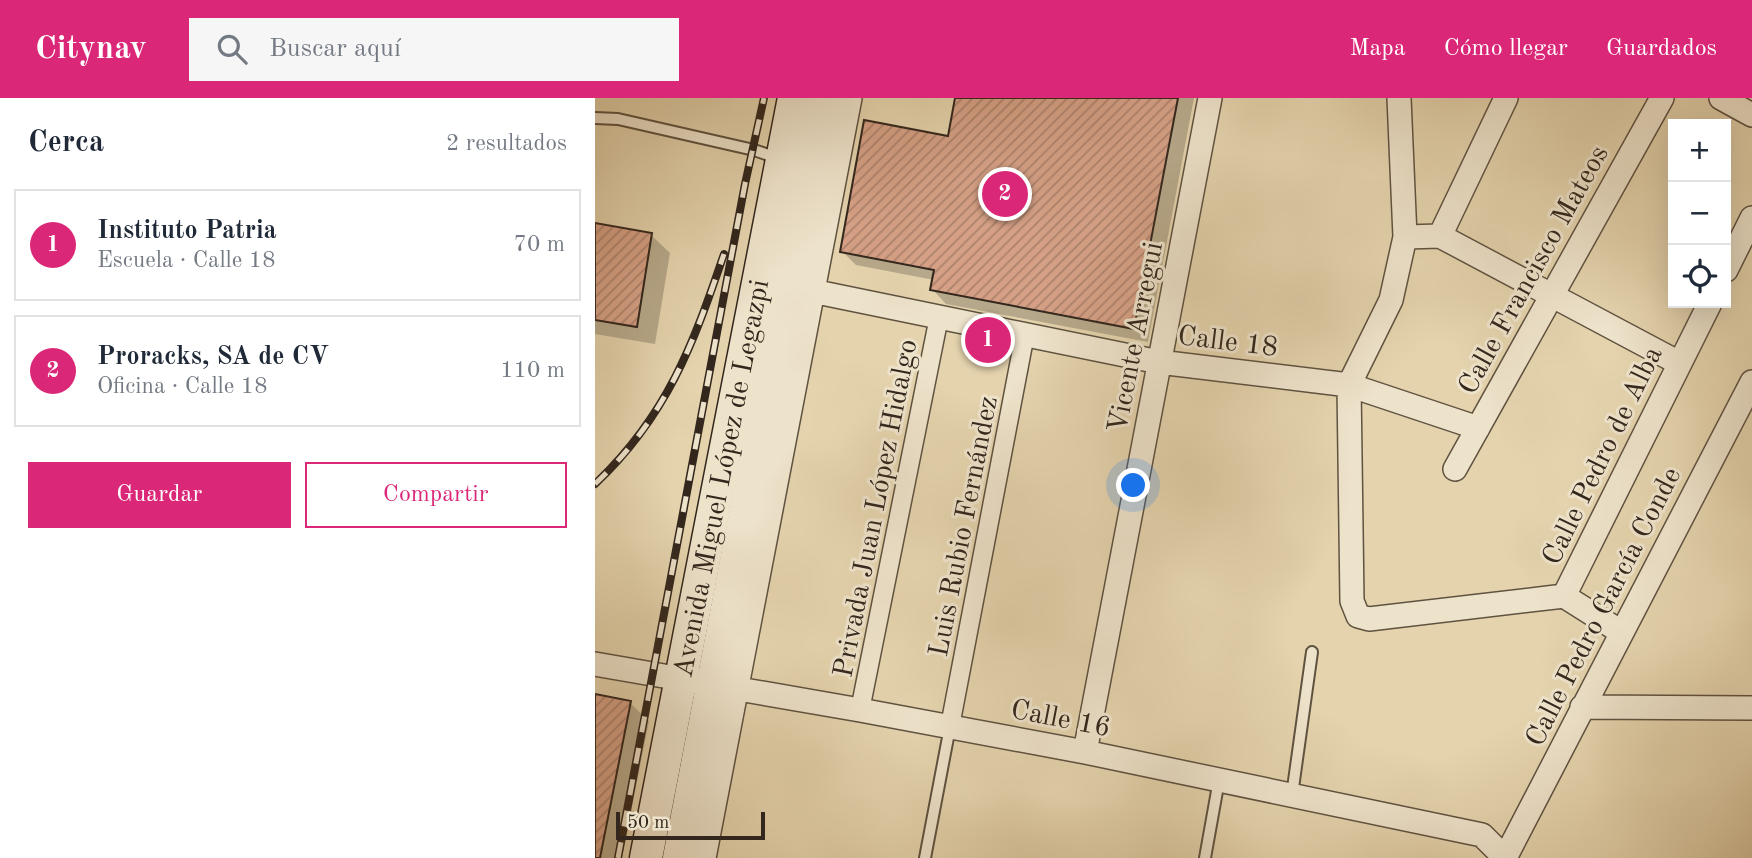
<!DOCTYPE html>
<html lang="es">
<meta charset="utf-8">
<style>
:root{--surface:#fff;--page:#f6f6f7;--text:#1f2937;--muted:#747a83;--line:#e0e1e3;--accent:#db2777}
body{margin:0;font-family:"Old Standard TT",serif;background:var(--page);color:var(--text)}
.controls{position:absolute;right:21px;top:21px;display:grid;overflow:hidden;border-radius:0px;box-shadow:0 7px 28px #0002}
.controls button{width:63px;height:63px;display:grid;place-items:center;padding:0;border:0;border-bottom:2px solid var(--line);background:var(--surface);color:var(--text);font:35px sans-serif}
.scale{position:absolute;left:21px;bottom:18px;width:149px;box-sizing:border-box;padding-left:7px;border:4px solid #33271d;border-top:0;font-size:19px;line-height:24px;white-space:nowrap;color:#33271d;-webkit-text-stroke:5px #ede2ca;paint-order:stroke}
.you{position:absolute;left:539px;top:388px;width:24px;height:24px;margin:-18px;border:5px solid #fff;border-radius:50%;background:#1a73e8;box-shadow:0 0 0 10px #1a73e833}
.badge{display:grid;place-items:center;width:46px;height:46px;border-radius:50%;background:var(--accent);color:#fff;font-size:23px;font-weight:700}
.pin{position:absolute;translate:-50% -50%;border:4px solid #fff;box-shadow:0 2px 7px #0006}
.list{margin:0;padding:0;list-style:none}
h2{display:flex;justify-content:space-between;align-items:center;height:91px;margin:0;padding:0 28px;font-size:30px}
h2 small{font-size:23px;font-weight:400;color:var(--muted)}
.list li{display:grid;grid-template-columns:46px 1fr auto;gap:21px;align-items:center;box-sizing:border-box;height:112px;margin:0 14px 14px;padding:0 14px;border:2px solid var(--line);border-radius:0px}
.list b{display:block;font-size:26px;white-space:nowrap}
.list p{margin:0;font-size:23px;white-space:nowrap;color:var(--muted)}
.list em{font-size:23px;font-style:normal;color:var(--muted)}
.actions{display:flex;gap:14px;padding:21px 28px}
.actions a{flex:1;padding:16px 0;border:2px solid var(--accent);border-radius:0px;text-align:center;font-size:24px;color:var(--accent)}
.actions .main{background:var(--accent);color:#fff}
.icon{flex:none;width:38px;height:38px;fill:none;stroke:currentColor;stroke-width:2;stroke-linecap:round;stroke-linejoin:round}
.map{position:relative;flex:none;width:1157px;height:760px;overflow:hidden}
header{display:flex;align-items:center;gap:42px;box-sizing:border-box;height:98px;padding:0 35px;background:var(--accent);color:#fff}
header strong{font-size:33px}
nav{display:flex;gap:38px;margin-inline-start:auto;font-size:24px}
.search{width:490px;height:63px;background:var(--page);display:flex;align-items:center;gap:18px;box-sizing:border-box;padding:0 24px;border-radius:0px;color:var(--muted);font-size:26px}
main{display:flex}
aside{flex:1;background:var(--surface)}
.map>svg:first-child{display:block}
.shadow{fill:#0003}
.building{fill:url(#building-hatch);stroke:#33271d;stroke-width:2}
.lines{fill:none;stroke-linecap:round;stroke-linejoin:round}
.service-casing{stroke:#5f5241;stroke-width:14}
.pedestrian-casing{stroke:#5f5241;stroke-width:21}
.minor-casing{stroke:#5f5241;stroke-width:26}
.secondary-casing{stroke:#33271d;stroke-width:35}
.service{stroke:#ede2ca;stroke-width:10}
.pedestrian{stroke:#ede2ca;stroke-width:18}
.minor{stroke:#ede2ca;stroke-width:23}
.secondary{stroke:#ede2ca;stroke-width:32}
.rail-casing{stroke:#33271d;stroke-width:8}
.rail{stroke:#ede2ca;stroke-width:5;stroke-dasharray:16;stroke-linecap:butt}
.labels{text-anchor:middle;stroke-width:6;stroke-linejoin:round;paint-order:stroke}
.street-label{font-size:28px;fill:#33271d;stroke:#ede2ca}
</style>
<header>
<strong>Citynav</strong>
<div class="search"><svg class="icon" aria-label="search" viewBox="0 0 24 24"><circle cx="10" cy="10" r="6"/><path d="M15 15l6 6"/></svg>Buscar aquí</div>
<nav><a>Mapa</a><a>Cómo llegar</a><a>Guardados</a></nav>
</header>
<main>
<aside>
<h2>Cerca<small>2 resultados</small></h2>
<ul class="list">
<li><span class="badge">1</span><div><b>Instituto Patria</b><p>Escuela · Calle 18</p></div><em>70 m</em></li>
<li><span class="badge">2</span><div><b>Proracks, SA de CV</b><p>Oficina · Calle 18</p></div><em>110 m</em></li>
</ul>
<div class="actions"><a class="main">Guardar</a><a>Compartir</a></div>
</aside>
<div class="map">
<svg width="1157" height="760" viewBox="0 0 1157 760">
<defs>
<pattern id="building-hatch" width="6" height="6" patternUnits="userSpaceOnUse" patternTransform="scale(1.75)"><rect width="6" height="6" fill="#d5a085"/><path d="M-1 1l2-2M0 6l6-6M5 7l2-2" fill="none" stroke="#ad826c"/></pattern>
</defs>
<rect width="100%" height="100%" fill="#e4d3ad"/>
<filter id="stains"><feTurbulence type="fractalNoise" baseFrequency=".00286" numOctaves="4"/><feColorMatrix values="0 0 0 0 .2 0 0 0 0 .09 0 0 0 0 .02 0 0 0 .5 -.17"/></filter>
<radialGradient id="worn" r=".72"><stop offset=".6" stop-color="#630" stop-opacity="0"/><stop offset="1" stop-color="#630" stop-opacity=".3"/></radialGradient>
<path class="shadow" d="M362 0H599L553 244 351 206 337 191 339 182 261 167 247 153 354 40Z
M0 127 56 137 75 155 60 246 0 236Z
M0 598 35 605 54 623 27 760H0Z"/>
<path class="building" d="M360 0H583L539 231 335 192 339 172 245 154 269 22 353 38Z
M0 125 57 135 42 229 0 222Z
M0 596 36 603 5 760H0Z"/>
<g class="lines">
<g class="service-casing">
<path id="service" d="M0 20 23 21 159 52 185 61
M697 697 717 554
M330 760 355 629
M610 760 624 682"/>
</g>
<g class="pedestrian-casing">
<path id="pedestrian" d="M265 612 344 219
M355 628 430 236"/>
</g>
<g class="minor-casing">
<path id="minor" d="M804 0 810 139 796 202 754 287 757 503 763 518 774 521 969 498 1026 534
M1126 0 1157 17
M845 138 1084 265
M810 139 845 138 911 0
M1131 172 1157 120
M217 193 564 264 754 287 883 330
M860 371 1067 0
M969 498 1115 205
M0 566 265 612 490 654 887 737 910 760
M987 609 1157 610
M490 654 615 0
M109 760 255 0
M910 760 1157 284"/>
</g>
<g class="secondary-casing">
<g id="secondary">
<path id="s1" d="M51 760 199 0"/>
<path d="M84 760 230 0"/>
</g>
</g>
<use href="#service" class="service"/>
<use href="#pedestrian" class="pedestrian"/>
<use href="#minor" class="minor"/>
<use href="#secondary" class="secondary"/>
<g class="rail-casing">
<path id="rail" d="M0 386C72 318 98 247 129 156
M23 760 150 86 169 0"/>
</g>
<use href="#rail" class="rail"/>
</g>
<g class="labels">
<g class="street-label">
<text transform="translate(937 171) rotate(-61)" y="10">Calle Francisco Mateos</text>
<text transform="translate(539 239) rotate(-79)" y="10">Vicente Arregui</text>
<text transform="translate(633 242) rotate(7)" y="10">Calle 18</text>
<text transform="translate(1006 357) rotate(-64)" y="10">Calle Pedro de Alba</text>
<text dy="10" stroke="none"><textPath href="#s1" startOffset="387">Avenida Miguel López de Legazpi</textPath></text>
<text transform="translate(279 410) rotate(-79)" y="10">Privada Juan López Hidalgo</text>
<text transform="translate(367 428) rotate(-79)" y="10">Luis Rubio Fernández</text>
<text transform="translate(1007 508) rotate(-63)" y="10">Calle Pedro García Conde</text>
<text transform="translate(466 619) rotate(11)" y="10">Calle 16</text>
</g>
</g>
<rect width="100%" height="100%" filter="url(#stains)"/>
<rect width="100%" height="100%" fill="url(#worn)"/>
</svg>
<div class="controls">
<button>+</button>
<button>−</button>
<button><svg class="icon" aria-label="locate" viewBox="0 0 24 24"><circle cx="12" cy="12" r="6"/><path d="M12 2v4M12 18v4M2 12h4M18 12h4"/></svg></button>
</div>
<div class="scale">50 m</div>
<div class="you"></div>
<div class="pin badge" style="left:393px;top:242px">1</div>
<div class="pin badge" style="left:410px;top:96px">2</div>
</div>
</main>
